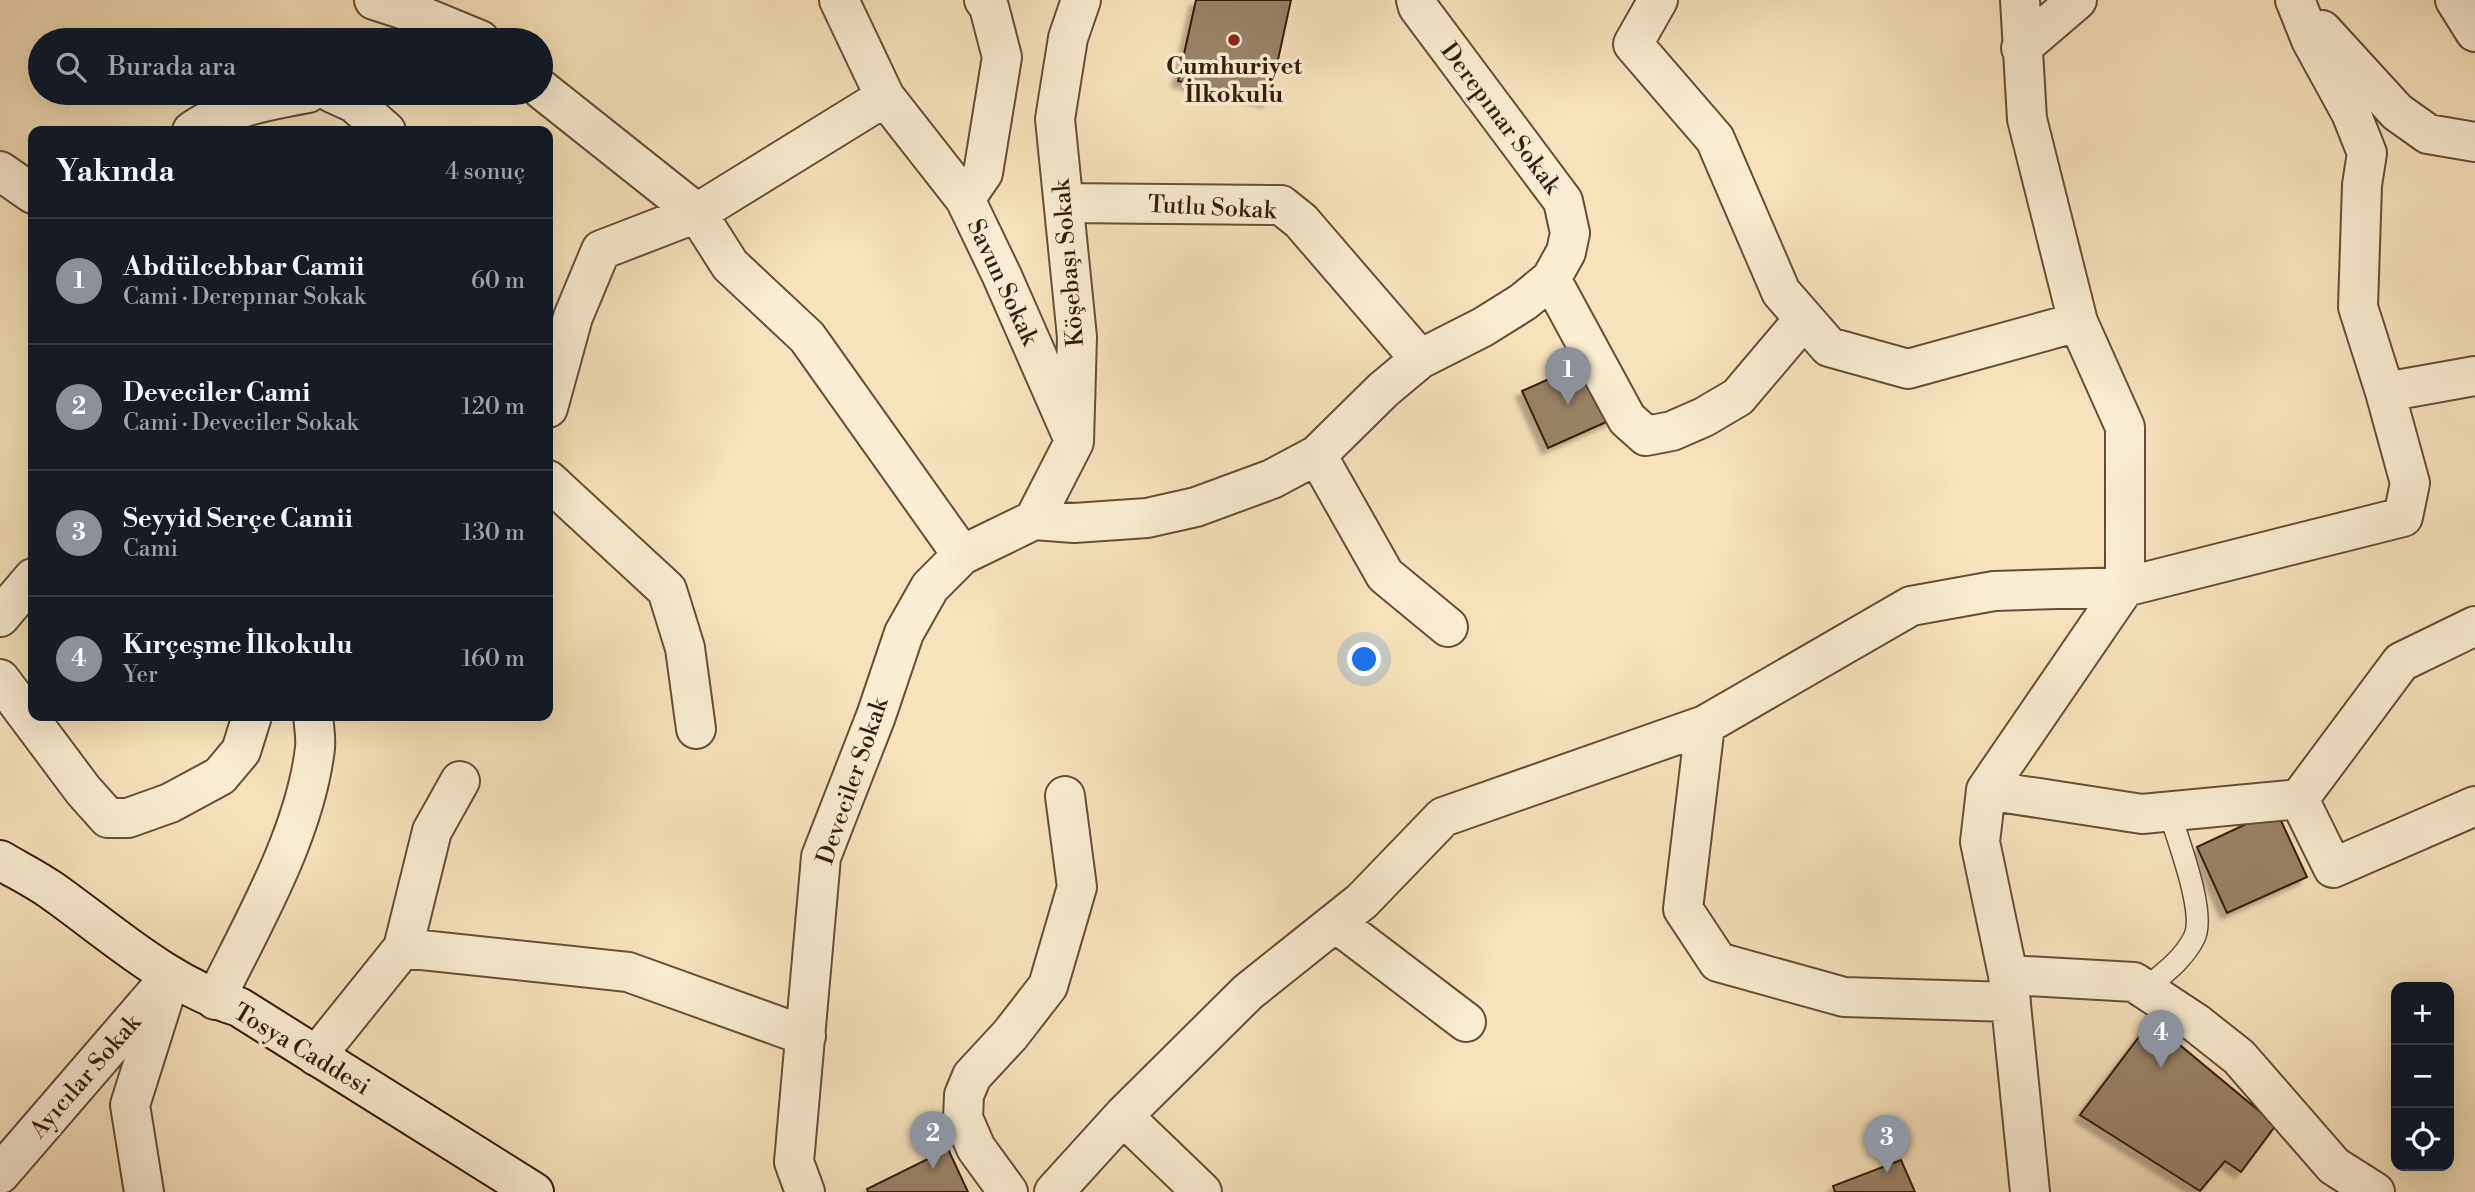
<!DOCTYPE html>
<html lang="tr">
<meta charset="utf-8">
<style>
:root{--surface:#171b24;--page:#20242c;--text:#f1f3f6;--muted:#9ea1a6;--line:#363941;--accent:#8c9099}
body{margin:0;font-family:"Libre Bodoni",serif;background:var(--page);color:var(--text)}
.controls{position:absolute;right:21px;bottom:21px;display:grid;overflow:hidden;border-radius:14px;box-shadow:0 7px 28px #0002}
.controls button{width:63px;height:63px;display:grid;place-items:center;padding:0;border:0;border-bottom:2px solid var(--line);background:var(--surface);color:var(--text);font:35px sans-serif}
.you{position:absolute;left:1365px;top:660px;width:24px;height:24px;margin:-18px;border:5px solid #fff;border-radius:50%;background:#1a73e8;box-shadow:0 0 0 10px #1a73e833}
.badge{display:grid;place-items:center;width:46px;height:46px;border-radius:50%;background:var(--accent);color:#fff;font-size:23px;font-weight:700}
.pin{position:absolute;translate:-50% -58px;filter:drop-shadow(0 2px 4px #0008)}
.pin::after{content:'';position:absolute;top:37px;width:24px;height:21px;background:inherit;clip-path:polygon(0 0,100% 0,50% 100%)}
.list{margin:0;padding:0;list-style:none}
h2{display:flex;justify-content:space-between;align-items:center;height:91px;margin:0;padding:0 28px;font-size:30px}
h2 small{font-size:23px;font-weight:400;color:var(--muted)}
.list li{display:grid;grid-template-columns:46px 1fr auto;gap:21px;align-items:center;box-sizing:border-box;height:126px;padding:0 28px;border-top:2px solid var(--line)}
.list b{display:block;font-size:26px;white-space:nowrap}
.list p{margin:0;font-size:23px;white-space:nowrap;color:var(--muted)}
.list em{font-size:23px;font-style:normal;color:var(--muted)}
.icon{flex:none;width:38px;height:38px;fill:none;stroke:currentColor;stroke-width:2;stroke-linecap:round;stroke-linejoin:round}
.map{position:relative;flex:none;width:2475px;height:1192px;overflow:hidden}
.search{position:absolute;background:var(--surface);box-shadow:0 7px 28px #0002;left:28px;top:28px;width:525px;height:77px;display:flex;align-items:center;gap:18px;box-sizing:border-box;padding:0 24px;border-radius:38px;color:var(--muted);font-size:26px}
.panel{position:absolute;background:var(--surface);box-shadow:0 7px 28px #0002;left:28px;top:126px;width:525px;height:595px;border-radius:14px}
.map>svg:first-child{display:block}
.building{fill:#998467;stroke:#351d0c;stroke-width:2;filter:url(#shadow)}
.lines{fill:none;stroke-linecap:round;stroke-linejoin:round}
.service-casing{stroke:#654e38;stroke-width:24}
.minor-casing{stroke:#654e38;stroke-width:42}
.secondary-casing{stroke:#351d0c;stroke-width:42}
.service{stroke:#f9edd3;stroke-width:21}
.minor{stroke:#f9edd3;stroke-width:38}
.secondary{stroke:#f9edd3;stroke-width:38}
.poi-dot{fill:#8f2418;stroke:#f9edd3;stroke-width:2.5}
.labels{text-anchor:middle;stroke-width:7;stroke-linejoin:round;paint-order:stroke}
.poi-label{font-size:24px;font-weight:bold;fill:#351d0c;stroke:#f9edd3}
.street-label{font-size:24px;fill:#351d0c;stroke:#f9edd3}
</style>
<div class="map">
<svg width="2475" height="1192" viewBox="0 0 2475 1192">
<defs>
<filter id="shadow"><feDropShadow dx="-6" dy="6" stdDeviation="2" flood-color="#0004"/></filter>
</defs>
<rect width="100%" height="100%" fill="#f6e3bb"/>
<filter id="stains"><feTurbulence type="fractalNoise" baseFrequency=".00286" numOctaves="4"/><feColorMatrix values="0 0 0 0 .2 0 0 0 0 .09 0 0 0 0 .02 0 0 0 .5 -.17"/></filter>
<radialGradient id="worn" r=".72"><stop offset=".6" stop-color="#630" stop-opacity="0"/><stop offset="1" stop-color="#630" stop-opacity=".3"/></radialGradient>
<path class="building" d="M1196 0H1291L1269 101 1178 81Z
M1587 362 1613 419 1548 448 1522 391Z
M2276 810 2307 877 2227 913 2197 847Z
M2151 1021 2276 1125 2241 1172 2225 1161 2200 1191 2080 1115Z
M948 1149 968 1192H868L867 1189Z
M1901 1160 1915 1192H1835L1833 1186Z"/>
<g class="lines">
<g class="service-casing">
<path id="service" d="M2145 989C2163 974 2183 960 2194 938 2207 914 2177 838 2169 811"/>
</g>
<g class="minor-casing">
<path id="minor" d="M374 0 417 14 480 40
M839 0 885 97 965 199
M984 0 989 7 1002 57 983 173 965 199 1002 276 1070 431
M1658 0 1633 44 1715 139 1781 292 1829 347 1908 369 2078 322
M2020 0 2027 119 2078 322 2125 427V587L1986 790 1980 842 2008 975 2030 1192
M2455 0 2475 32
M2322 30 2397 112 2428 134 2475 142
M2021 48 2077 0
M541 89 697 213 730 265 807 337 962 555
M332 93 354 103 386 131
M192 131C224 108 270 100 308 93
M0 171 33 194
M1064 203 1281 205 1301 221 1420 359
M1551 279 1627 419 1646 436 1672 431 1704 417 1738 397 1804 319
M2385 392 2475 376
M548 408 573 317 601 250 697 213 885 97
M1317 455 1385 575 1448 627
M548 480 667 590 685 648 696 729
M1034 520 1074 442 1077 337 1055 119 1068 38 1081 0
M0 617 33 578
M2475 626 2401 662 2299 799 2333 868 2475 806
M0 679 83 790 108 818H128L170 803 220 776 241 751 252 716
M1705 725 1683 909 1718 962 1844 997 2011 1002
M1986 790 2142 814 2299 799
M1336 923 1466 1022
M403 948 628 972 806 1036
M2008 975 2134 982 2196 1023 2239 1057 2334 1166 2375 1192
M215 1000C253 923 305 834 315 748 316 737 314 726 313 716
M316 1056 403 948 432 831 460 781
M1123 1116 1202 1192
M0 1174 170 977
M144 1192 130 1105 166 991
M805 1192 794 1162 821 857 876 716 904 633 930 587 962 555 1034 520 1074 523 1147 518 1196 507 1272 479 1317 455 1383 390 1420 359 1483 327 1523 302 1551 279 1566 252 1570 233 1563 201 1418 7 1416 0
M1008 1192 976 1148 963 1118 964 1095 972 1076 1010 1035 1048 986 1077 887 1065 796
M1054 1192 1123 1116 1248 992 1362 901 1443 817 1705 725 1911 606 1994 591 2125 587 2403 517 2410 483 2385 392 2358 307 2362 185 2367 153 2351 113 2311 40 2295 0"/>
</g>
<g class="secondary-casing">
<path id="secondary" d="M0 860C17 870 35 879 51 890 112 933 167 985 239 1007L534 1192"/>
</g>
<use href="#service" class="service"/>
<use href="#minor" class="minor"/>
<use href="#secondary" class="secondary"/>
</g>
<circle class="poi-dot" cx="1234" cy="40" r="7"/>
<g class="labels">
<g class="poi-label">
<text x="1234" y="74">Cumhuriyet<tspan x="1234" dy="28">İlkokulu</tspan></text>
</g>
<g class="street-label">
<text transform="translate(1501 118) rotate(53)" y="8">Derepınar Sokak</text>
<text transform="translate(1212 207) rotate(3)" y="8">Tutlu Sokak</text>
<text transform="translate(1068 263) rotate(-95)" y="8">Köşebaşı Sokak</text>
<text transform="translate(1003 282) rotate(65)" y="8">Savun Sokak</text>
<text transform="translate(852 781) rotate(-71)" y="8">Deveciler Sokak</text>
<text transform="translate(302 1049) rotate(31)" y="8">Tosya Caddesi</text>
<text transform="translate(85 1076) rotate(-49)" y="8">Ayıcılar Sokak</text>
</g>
</g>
<rect width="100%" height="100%" filter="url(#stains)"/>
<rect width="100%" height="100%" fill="url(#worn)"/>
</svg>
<div class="controls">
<button>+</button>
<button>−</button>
<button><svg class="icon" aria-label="locate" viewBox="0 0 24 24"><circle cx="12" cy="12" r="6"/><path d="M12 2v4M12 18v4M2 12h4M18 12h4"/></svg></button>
</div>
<div class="you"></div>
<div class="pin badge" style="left:1568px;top:405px">1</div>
<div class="pin badge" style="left:933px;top:1169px">2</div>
<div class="pin badge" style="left:1887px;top:1173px">3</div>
<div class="pin badge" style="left:2161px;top:1068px">4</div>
<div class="search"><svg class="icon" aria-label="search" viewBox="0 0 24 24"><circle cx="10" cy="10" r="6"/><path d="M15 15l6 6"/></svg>Burada ara</div>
<section class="panel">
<h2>Yakında<small>4 sonuç</small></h2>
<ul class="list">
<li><span class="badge">1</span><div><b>Abdülcebbar Camii</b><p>Cami · Derepınar Sokak</p></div><em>60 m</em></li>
<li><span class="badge">2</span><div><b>Deveciler Cami</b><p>Cami · Deveciler Sokak</p></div><em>120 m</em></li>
<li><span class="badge">3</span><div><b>Seyyid Serçe Camii</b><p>Cami</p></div><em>130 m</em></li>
<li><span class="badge">4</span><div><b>Kırçeşme İlkokulu</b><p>Yer</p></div><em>160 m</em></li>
</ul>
</section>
</div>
